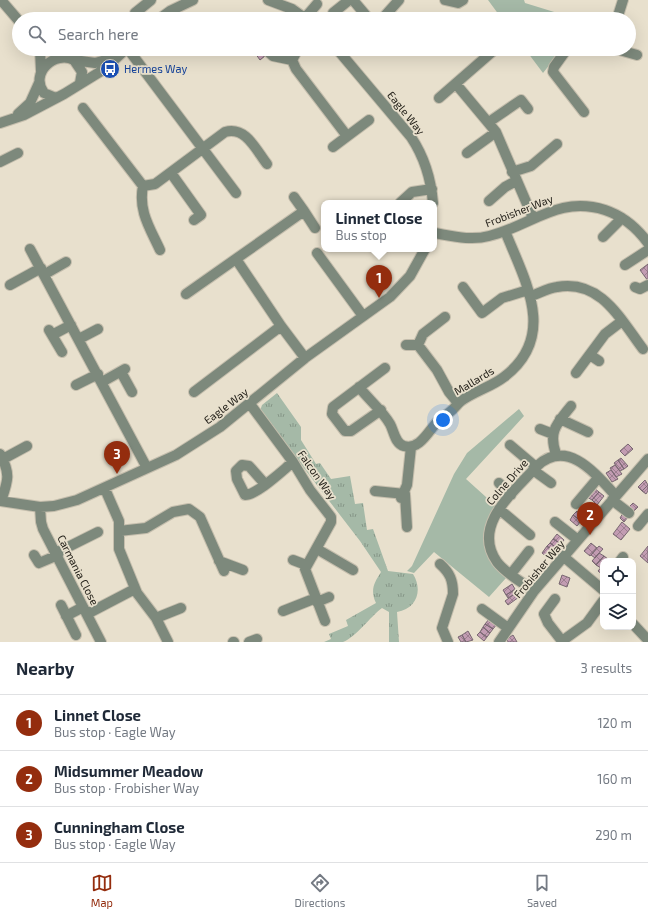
<!DOCTYPE html>
<meta charset="utf-8">
<style>
:root{--surface:#fff;--page:#f6f6f7;--text:#1f2937;--muted:#747a83;--line:#e0e1e3;--accent:#942d0e}
body{margin:0;font-family:"Exo 2",sans-serif;background:var(--page);color:var(--text)}
.controls{position:absolute;right:12px;bottom:12px;display:grid;overflow:hidden;border-radius:8px;box-shadow:0 4px 16px #0002}
.controls button{width:36px;height:36px;display:grid;place-items:center;padding:0;border:0;border-bottom:1px solid var(--line);background:var(--surface);color:var(--text);font:20px sans-serif}
.you{position:absolute;left:443px;top:420px;width:14px;height:14px;margin:-10px;border:3px solid #fff;border-radius:50%;background:#1a73e8;box-shadow:0 0 0 6px #1a73e833}
.badge{display:grid;place-items:center;width:26px;height:26px;border-radius:50%;background:var(--accent);color:#fff;font-size:13px;font-weight:700}
.pin{position:absolute;translate:-50% -33px;filter:drop-shadow(0 1px 2px #0008)}
.pin::after{content:'';position:absolute;top:21px;width:14px;height:12px;background:inherit;clip-path:polygon(0 0,100% 0,50% 100%)}
.popup{position:absolute;left:321px;top:200px;width:116px;height:52px;box-sizing:border-box;display:grid;place-content:center;border-radius:8px;background:var(--surface);filter:drop-shadow(0 1px 3px #0005);font-size:13px;white-space:nowrap;color:var(--muted)}
.popup b{font-size:15px;color:var(--text)}
.popup::after{content:'';position:absolute;left:50%;top:100%;margin-left:-8px;border:8px solid transparent;border-top-color:var(--surface)}
.list{margin:0;padding:0;list-style:none}
h2{display:flex;justify-content:space-between;align-items:center;height:52px;margin:0;padding:0 16px;font-size:17px}
h2 small{font-size:13px;font-weight:400;color:var(--muted)}
.list li{display:grid;grid-template-columns:26px 1fr auto;gap:12px;align-items:center;box-sizing:border-box;height:56px;padding:0 16px;border-top:1px solid var(--line)}
.list b{display:block;font-size:15px;white-space:nowrap}
.list p{margin:0;font-size:13px;white-space:nowrap;color:var(--muted)}
.list em{font-size:13px;font-style:normal;color:var(--muted)}
.icon{flex:none;width:22px;height:22px;fill:none;stroke:currentColor;stroke-width:2;stroke-linecap:round;stroke-linejoin:round}
.map{position:relative;flex:none;width:648px;height:642px;overflow:hidden}
.search{position:absolute;background:var(--surface);box-shadow:0 4px 16px #0002;left:12px;right:12px;top:12px;height:44px;display:flex;align-items:center;gap:10px;box-sizing:border-box;padding:0 14px;border-radius:22px;color:var(--muted);font-size:15px}
.sheet{height:220px;background:var(--surface)}
nav{display:flex;justify-content:space-around;align-items:center;box-sizing:border-box;height:56px;border-top:1px solid var(--line);background:var(--surface);font-size:11px;color:var(--muted)}
nav a{display:grid;justify-items:center;gap:2px}
nav .on{color:var(--accent)}
.map>svg:first-child{display:block}
.grass{fill:url(#grass-tufts)}
.park{fill:#a5b9a7}
.building{fill:url(#building-cross-hatch);stroke:#796872}
.lines{fill:none;stroke-linecap:round;stroke-linejoin:round}
.minor-casing{stroke:#c5bead;stroke-width:12}
.minor{stroke:#7d897c;stroke-width:10}
.labels{text-anchor:middle;stroke-width:3.5;stroke-linejoin:round;paint-order:stroke}
.transit-label{font-size:11px;fill:#164399;stroke:#e8e0cd;text-anchor:start}
.street-label{font-size:11px;fill:#25221b;stroke:#e8e0cd}
</style>
<div class="map">
<svg width="648" height="642" viewBox="0 0 648 642">
<defs>
<pattern id="grass-tufts" width="24" height="20" patternUnits="userSpaceOnUse"><rect width="24" height="20" fill="#a5b9a7"/><path d="M3 7l-1-3M5 7V3M7 7l1-3M15 17l-1-3M17 17v-4M19 17l1-3" fill="none" stroke="#869687"/></pattern>
<pattern id="building-cross-hatch" width="8" height="8" patternUnits="userSpaceOnUse"><rect width="8" height="8" fill="#c29cb2"/><path d="M0 0l8 8M0 8l8-8" fill="none" stroke="#9d7f90"/></pattern>
</defs>
<rect width="100%" height="100%" fill="#e8e0cd"/>
<path class="grass" d="M277 393 301 427V440L316 464 320 463 331 479 350 476 355 504 363 503 367 530 373 529 388 571 413 574C423 590 417 609 397 612L399 642H389V612L382 608C370 617 356 637 343 642 338 642 330 642 324 642L331 639 329 634 348 626 346 620 376 603C370 590 374 583 381 572L360 541 260 411 262 405Z"/>
<path class="park" d="M488 0H524L525 3 577 19H502Z
M525 49H562L543 73Z
M519 409 524 416 466 479 496 506C476 534 481 555 506 578L489 597 434 552 414 573 407 571 412 566 454 474 467 453Z"/>
<path class="building" d="M260 49 265 56 260 60 255 53Z
M648 264V281L640 270Z
M628 444 633 449 625 456 620 451Z
M621 458 628 466 624 469 618 460Z
M618 460 624 469 620 471 614 463Z
M615 465 622 474 616 477 610 468Z
M611 470 618 479 612 482 606 473Z
M645 480 648 485 642 491 638 487Z
M648 485V491L646 494 642 491Z
M594 488 599 492 592 500 587 497Z
M599 492 604 496 597 505 592 500Z
M633 503 638 507 634 511 629 507Z
M577 511 584 517 581 521 573 515Z
M623 513 628 517 624 522 620 518Z
M573 515 581 521 577 526 570 520Z
M622 522 630 529 621 540 613 534Z
M557 534 564 540 561 544 553 539Z
M553 539 561 544 558 549 550 543Z
M550 543 558 549 555 552 547 546Z
M591 543 597 548 590 556 584 551Z
M547 546 555 552 550 559 542 553Z
M599 546 603 549 595 558 591 555Z
M648 546V563L640 556Z
M599 553 604 556 596 565 592 561Z
M604 556 608 559 603 561 601 568 596 565Z
M603 565V575L598 571Z
M562 575 570 578 567 587 559 584Z
M512 584 515 589 506 595 503 590Z
M514 590 516 593 508 598 506 595Z
M516 593 519 597 508 605 505 601Z
M489 619 497 624 493 629 485 624Z
M485 624 493 629 490 633 483 627Z
M483 627 490 633 487 637 480 632Z
M468 631 473 640 466 642 462 635Z
M480 632 487 637 484 641 477 635Z
M462 635 466 642H461L458 637Z
M513 635 517 642H508L507 639Z"/>
<g class="lines">
<g class="minor-casing">
<path id="minor" d="M1 0 19 21
M268 0 292 9 306 19
M353 0 369 19
M445 0 458 3 463 0
M135 13 151 0
M333 13 349 0
M244 18V19
M305 18 317 4
M159 19 170 11 193 0
M382 19 399 0
M617 19 623 0
M40 49 41 71
M45 49 64 57
M128 49 236 193
M265 49 273 56 292 60
M298 49 292 60 296 69 347 136
M337 49 411 137C425 158 431 178 433 203
M567 49 554 67 553 72 584 112
M616 49 637 55
M74 60 95 63 113 58
M456 84 496 132 533 218
M56 98 44 93C29 73 55 50 74 60L82 72 80 83
M439 98 493 51
M83 108 143 186 155 184 225 132C246 126 256 150 267 164
M18 114 30 103 39 83
M489 122 521 100 528 109
M0 123 24 115 64 94 103 70 126 49
M333 147 369 120
M467 153 496 132
M0 162 18 153
M512 172 531 166 557 144
M171 173 201 215 194 220
M143 186C138 211 150 228 160 250
M489 201 505 187 516 181
M400 203 412 192 432 189
M304 211 315 228
M434 233C452 236 471 241 489 236 531 226 558 195 605 210 623 216 637 228 648 243
M603 237 622 218
M30 249 147 468
M317 253 363 316
M236 259 281 326 305 358
M625 265 648 250
M45 274 66 262
M10 285 41 268
M463 287 482 313 502 298 528 290
M635 287 640 289 648 285
M186 294 304 211 294 197
M531 296C540 293 548 288 557 287 601 279 621 320 643 349
M445 317 423 334 418 345 437 370 449 392 458 403
M49 330 62 352
M52 335 71 325
M79 339 98 329
M406 345H418
M590 355 599 361
M121 372 132 392
M576 373 605 334 622 321
M102 382 125 369
M76 385 98 374
M359 387C369 400 382 410 390 424 394 431 395 444 404 446 421 451 430 427 441 418 444 416 448 414 451 411 455 408 457 404 461 401 475 391 491 387 504 377 558 336 525 281 505 231
M194 392 281 326
M250 404 293 462 310 490 331 517V522L305 569 325 621
M381 410 351 431H345L332 414 333 407 385 368
M560 419 588 432
M540 429 553 434
M510 445 536 467
M0 454C11 474 8 481 1 501
M556 454C548 431 557 424 571 406
M3 459 27 446
M533 470 551 483
M499 483 511 495
M265 484 249 466 242 465 236 471 237 479 245 495C257 495 283 470 293 462
M105 489 119 521V549L137 593 156 618 168 642
M375 491 405 494 407 527
M401 498 407 485 411 447
M612 500 629 513
M0 501 40 507 54 506 77 500 176 455 220 427 305 358 390 297 410 276 425 249
M576 504 598 478
M40 507 41 522 43 529 101 642
M499 509 530 535
M555 522 578 540
M638 526 648 514
M119 531 146 528 173 512 189 509 200 517 224 571
M317 549 353 570
M56 553 98 532
M34 555 39 563 58 555
M564 557 603 590
M293 560 306 565
M219 561 243 570
M620 561 623 557
M440 564C450 573 453 580 453 594L442 628 448 642
M511 574 529 551
M534 591C522 582 506 574 497 562 471 525 514 492 537 466 567 438 595 473 616 496
M555 599 544 614 548 623 562 641 587 623 603 601
M317 602 329 597
M61 605 76 635
M482 609 508 628
M283 611 316 598
M87 614 131 591
M66 616 83 607
M156 618 181 608
M633 624 648 640
M233 642H234
M249 642 257 639
M499 642 534 591 648 459"/>
</g>
<use href="#minor" class="minor"/>
</g>
<defs>
<g id="bus-disc" transform="scale(1)"><circle r="9.5" fill="#1a4fb4" stroke="#e8e0cd"/><path d="M-5-6H5V4H4V6H2V4H-2V6H-4V4H-5ZM-3.5-4V0h7V-4ZM-3.5 1.2v1.5H-2V1.2ZM2 1.2v1.5H3.5V1.2Z" fill="#fff"/></g>
</defs>
<g fill-rule="evenodd">
<use href="#bus-disc" x="110" y="69"/>
</g>
<g class="labels">
<g class="transit-label">
<text x="124" y="73">Hermes Way</text>
</g>
<g class="street-label">
<text transform="translate(406 113) rotate(51)" y="4">Eagle Way</text>
<text transform="translate(519 211) rotate(-21)" y="4">Frobisher Way</text>
<text transform="translate(474 381) rotate(-31)" y="4">Mallards</text>
<text transform="translate(226 406) rotate(-37)" y="4">Eagle Way</text>
<text transform="translate(317 475) rotate(55)" y="4">Falcon Way</text>
<text transform="translate(507 482) rotate(-49)" y="4">Colne Drive</text>
<text transform="translate(539 569) rotate(-50)" y="4">Frobisher Way</text>
<text transform="translate(78 570) rotate(63)" y="4">Carmania Close</text>
</g>
</g>
</svg>
<div class="controls">
<button><svg class="icon" aria-label="locate" viewBox="0 0 24 24"><circle cx="12" cy="12" r="6"/><path d="M12 2v4M12 18v4M2 12h4M18 12h4"/></svg></button>
<button><svg class="icon" aria-label="layers" viewBox="0 0 24 24"><path d="M12 4l9 5-9 5-9-5zM3 14l9 5 9-5"/></svg></button>
</div>
<div class="you"></div>
<div class="pin badge" style="left:379px;top:298px">1</div>
<div class="popup"><b>Linnet Close</b>Bus stop</div>
<div class="pin badge" style="left:590px;top:535px">2</div>
<div class="pin badge" style="left:117px;top:474px">3</div>
<div class="search"><svg class="icon" aria-label="search" viewBox="0 0 24 24"><circle cx="10" cy="10" r="6"/><path d="M15 15l6 6"/></svg>Search here</div>
</div>
<section class="sheet">
<h2>Nearby<small>3 results</small></h2>
<ul class="list">
<li><span class="badge">1</span><div><b>Linnet Close</b><p>Bus stop · Eagle Way</p></div><em>120 m</em></li>
<li><span class="badge">2</span><div><b>Midsummer Meadow</b><p>Bus stop · Frobisher Way</p></div><em>160 m</em></li>
<li><span class="badge">3</span><div><b>Cunningham Close</b><p>Bus stop · Eagle Way</p></div><em>290 m</em></li>
</ul>
</section>
<nav>
<a class="on"><svg class="icon" aria-label="map" viewBox="0 0 24 24"><path d="M3 6l6-2 6 2 6-2v14l-6 2-6-2-6 2zM9 4v14M15 6v14"/></svg>Map</a>
<a><svg class="icon" aria-label="directions" viewBox="0 0 24 24"><path d="M12 3l9 9-9 9-9-9zM9 14v-3h6M13 9l2 2-2 2"/></svg>Directions</a>
<a><svg class="icon" aria-label="saved" viewBox="0 0 24 24"><path d="M7 4h10v16l-5-4-5 4z"/></svg>Saved</a>
</nav>
